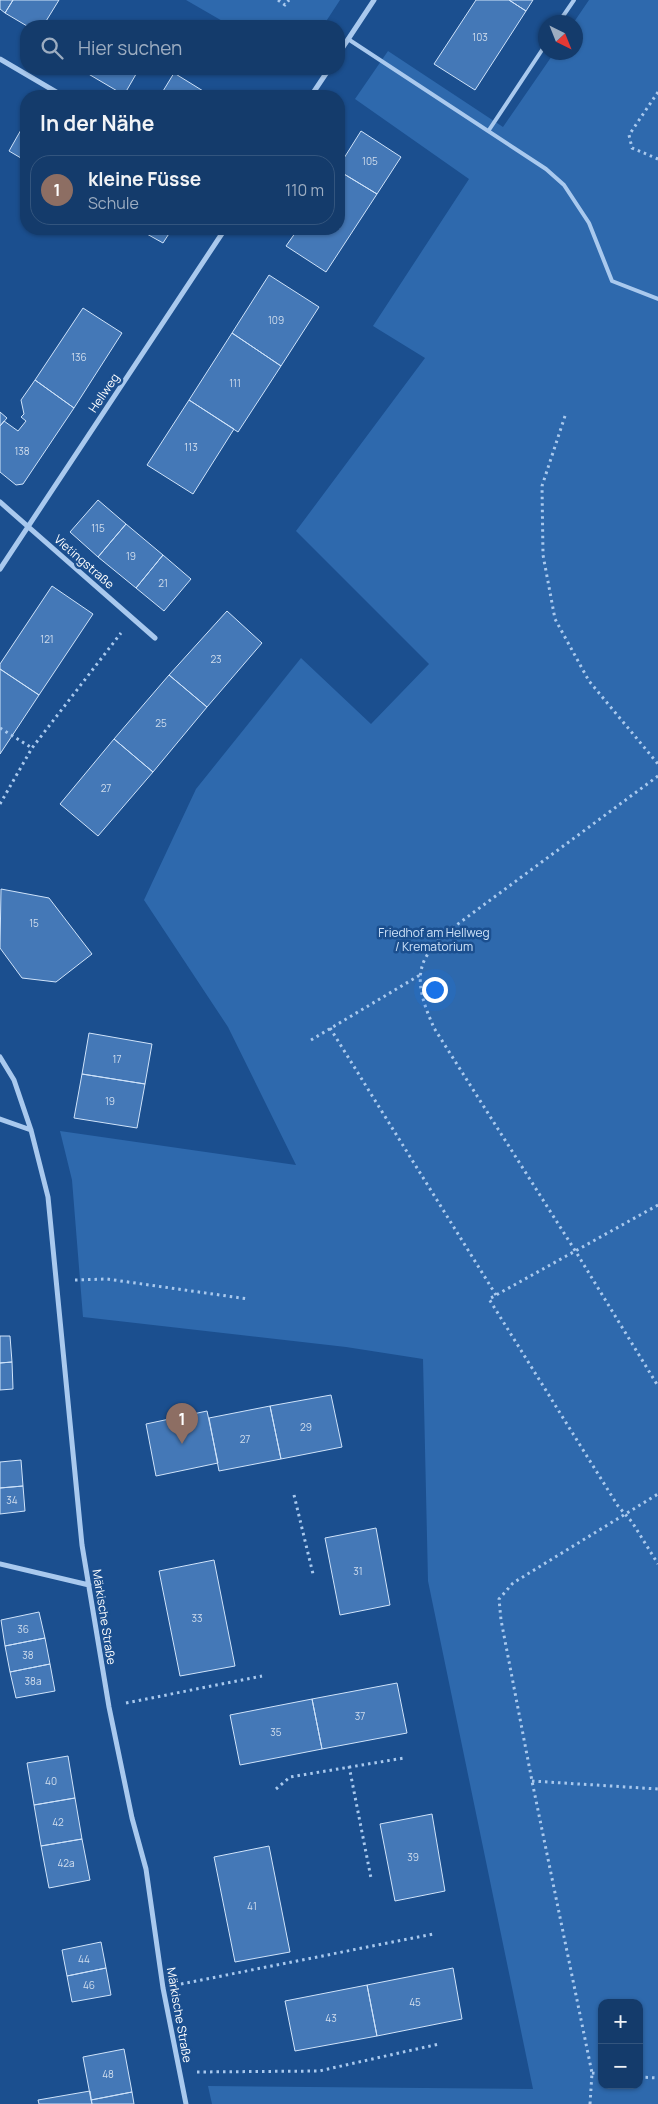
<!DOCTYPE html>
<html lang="de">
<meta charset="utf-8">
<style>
:root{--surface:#143b6b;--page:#214673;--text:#f1f3f6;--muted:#9dadc1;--line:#33557e;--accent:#95b2f1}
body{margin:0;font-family:Manrope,sans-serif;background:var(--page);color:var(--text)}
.controls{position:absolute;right:15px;bottom:15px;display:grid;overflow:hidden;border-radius:10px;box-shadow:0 1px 4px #0004}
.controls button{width:45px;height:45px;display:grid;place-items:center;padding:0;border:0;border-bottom:1px solid var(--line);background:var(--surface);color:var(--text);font:25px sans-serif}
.compass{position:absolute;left:538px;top:15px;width:45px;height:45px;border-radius:50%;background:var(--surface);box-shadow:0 1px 4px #0004;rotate:137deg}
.you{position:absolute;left:434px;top:989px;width:18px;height:18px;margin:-12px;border:4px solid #fff;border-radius:50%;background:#1a73e8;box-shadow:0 0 0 8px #1a73e833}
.badge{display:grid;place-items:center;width:32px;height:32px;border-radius:50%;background:var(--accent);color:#fff;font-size:16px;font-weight:700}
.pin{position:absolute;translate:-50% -41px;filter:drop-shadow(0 1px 2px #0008)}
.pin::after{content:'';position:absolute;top:26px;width:18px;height:15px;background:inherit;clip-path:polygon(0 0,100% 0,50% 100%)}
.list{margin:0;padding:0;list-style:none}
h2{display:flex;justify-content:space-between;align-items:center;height:65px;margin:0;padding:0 20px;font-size:21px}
h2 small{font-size:16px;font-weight:400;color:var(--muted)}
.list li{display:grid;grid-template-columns:32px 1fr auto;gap:15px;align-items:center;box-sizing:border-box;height:70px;margin:0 10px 10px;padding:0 10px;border:1px solid var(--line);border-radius:20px}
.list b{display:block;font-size:19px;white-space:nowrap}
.list p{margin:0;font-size:16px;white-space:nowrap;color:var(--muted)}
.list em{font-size:16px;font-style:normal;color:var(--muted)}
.icon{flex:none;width:28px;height:28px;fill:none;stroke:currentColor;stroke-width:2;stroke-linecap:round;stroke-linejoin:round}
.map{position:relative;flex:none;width:658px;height:2104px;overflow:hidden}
.search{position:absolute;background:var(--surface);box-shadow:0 1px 4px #0004;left:20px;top:20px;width:325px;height:55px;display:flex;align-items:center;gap:12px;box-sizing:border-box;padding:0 18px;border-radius:20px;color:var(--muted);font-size:19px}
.panel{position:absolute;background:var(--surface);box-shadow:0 1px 4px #0004;left:20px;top:90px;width:325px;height:145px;border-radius:20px}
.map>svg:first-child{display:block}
.green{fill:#2e69ad;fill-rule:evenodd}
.building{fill:#4478b7;stroke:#cfe3fa}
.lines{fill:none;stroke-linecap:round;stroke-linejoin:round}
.path{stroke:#a9c9ee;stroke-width:3;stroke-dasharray:2.5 4;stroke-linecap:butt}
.lane{stroke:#a9c9ee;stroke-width:4}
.street{stroke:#a9c9ee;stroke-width:5}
.labels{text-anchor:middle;stroke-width:5;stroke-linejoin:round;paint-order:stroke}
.number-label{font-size:10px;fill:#d0dded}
.street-label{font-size:12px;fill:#fff;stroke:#1b4f8f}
.park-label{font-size:12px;fill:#cfe3fa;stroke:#1b4f8f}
</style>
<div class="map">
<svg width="658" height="2104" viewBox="0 0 658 2104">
<rect width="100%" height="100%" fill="#1b4f8f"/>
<path class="green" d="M186 0H340L323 26H231Z
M589 0H658V2104H212L208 2086 533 2089 428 1581 423 1359 346 1347 83 1317 72 1180 60 1131 296 1165 228 1027 144 900 196 789 301 658 371 724 429 664 296 531 425 358 373 326 469 179 355 99 388 51 503 127 554 53 576 52 574 22ZM602 2003H639V2085H602Z"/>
<path class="building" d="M0 0H13L5 13 0 9Z
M13 0H59L43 26H27L5 13Z
M476 0H509L526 11 475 90 434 64Z
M509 0H533L526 11Z
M80 69H139L124 95Z
M174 73 208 94 206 96H160Z
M26 121V161L9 151Z
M361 131 401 157 377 194 339 171V166Z
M339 171 377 194 326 272 286 246 298 229H339Z
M138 229H172L163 243Z
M269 275 319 307 281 366 232 333Z
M83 308 122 333 74 408 35 380Z
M232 333 281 366 238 432 189 400Z
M35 380 74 408 23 484 16 485 0 472V426L4 421 18 431 26 421 21 417 24 414 21 400Z
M189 400 234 429 193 494 147 465Z
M0 412 7 418 0 426Z
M98 500 126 524 98 557 70 532Z
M126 524 163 555 136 588 98 557Z
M163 555 191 579 164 611 136 588Z
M52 586 93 614 39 695 0 669V664Z
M227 611 262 643 207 707 169 675Z
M0 669 39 695 0 754Z
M169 675 207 707 153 772 114 739Z
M114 739 153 772 98 836 60 804Z
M1 889 49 898 92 954 56 982 22 978 0 948Z
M89 1033 152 1044 145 1084 82 1074Z
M82 1074 145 1084 137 1128 74 1118Z
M0 1336H10L12 1362 0 1363Z
M12 1362 13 1389 0 1390V1363Z
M331 1395 342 1447 281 1459 270 1406Z
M270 1406 281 1459 219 1471 209 1418Z
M207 1411 218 1463 156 1476 146 1424Z
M21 1460 23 1486 0 1488V1462Z
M23 1486 25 1511 0 1514V1488Z
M376 1528 390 1605 340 1615 325 1538Z
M214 1560 235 1666 180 1676 159 1571Z
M39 1612 45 1638 5 1646 1 1620Z
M45 1638 50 1664 10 1672 5 1646Z
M50 1664 55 1691 16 1698 10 1672Z
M397 1683 407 1733 322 1749 312 1699Z
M312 1699 322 1749 240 1765 230 1715Z
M68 1756 75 1798 34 1805 27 1763Z
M75 1798 82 1839 41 1846 34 1805Z
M432 1814 445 1891 395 1901 380 1824Z
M82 1839 90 1880 49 1888 41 1846Z
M269 1846 290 1952 235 1962 214 1857Z
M101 1942 106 1968 67 1976 62 1950Z
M106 1968 111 1995 72 2002 67 1976Z
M453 1968 462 2019 377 2036 367 1985Z
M367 1985 377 2036 295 2051 285 2001Z
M124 2049 132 2092 91 2100 83 2057Z
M90 2091 92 2104H39L38 2100Z
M132 2092 134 2104H92L91 2100Z"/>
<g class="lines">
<path class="path" d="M278 0 285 5 289 0
M658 92 629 135 632 148 658 159
M565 416 542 486 543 555 555 619 589 681 658 764
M0 728 32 748
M658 776 443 935C437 942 431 949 426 957 413 980 425 1007 434 1028L576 1252 658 1386
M0 804 32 748 121 633
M330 1028 496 1295
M311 1040 420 975
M658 1205 489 1299 618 1506 632 1522 658 1564
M75 1280 107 1279 248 1299
M294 1495 313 1574
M126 1703 262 1676
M349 1766 371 1878
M532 1781 658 1789
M276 1789 290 1777 404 1758
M181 1984 433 1934
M197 2072 319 2071 439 2044
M592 2073 602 2074
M639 2077 658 2078
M590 2104 592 2073 532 1781 501 1620 499 1599 513 1583 658 1494"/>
<path class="lane" d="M559 22 574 0
M348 39 546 169 564 185 589 223 612 281 658 299
M489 130 546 44"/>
<path class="street" d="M339 53 374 0
M0 59 63 96
M311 96 329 69
M0 502 155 638
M0 569 225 229
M0 1057 14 1080 31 1130 48 1197 82 1545 109 1707 132 1818 146 1869 163 1988 186 2104
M0 1119 31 1130
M0 1564 89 1585"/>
</g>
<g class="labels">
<g class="number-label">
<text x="480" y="41">103</text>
<text x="370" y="165">105</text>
<text x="276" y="324">109</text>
<text x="79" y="361">136</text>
<text x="235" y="387">111</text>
<text x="191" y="451">113</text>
<text x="22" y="455">138</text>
<text x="98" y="532">115</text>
<text x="131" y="560">19</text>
<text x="163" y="587">21</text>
<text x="47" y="643">121</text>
<text x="216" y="663">23</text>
<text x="161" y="727">25</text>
<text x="106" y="792">27</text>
<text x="34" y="927">15</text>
<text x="117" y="1063">17</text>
<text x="110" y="1105">19</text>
<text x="306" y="1431">29</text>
<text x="245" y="1443">27</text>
<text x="12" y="1504">34</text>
<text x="358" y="1575">31</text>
<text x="197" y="1622">33</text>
<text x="23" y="1633">36</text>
<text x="28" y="1659">38</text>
<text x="33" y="1685">38a</text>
<text x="360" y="1720">37</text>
<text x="276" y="1736">35</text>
<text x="51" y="1785">40</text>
<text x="58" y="1826">42</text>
<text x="413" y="1861">39</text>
<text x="66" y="1867">42a</text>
<text x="252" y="1910">41</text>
<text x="84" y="1963">44</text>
<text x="89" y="1989">46</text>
<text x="415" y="2006">45</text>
<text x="331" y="2022">43</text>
<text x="108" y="2078">48</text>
</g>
<g class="street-label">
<text transform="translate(104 393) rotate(-56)" y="4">Hellweg</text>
<text transform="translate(84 562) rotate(41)" y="4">Vietingstraße</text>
<text transform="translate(104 1617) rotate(81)" y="4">Märkische Straße</text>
<text transform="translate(179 2015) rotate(80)" y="4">Märkische Straße</text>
</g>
<g class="park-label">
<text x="434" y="937">Friedhof am Hellweg<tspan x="434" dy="14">/ Krematorium</tspan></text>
</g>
</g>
</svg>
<div class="controls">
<button>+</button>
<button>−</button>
</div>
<svg class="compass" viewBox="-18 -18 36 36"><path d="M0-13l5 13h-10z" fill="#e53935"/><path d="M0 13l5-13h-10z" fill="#9dadc1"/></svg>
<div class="you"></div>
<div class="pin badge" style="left:182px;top:1444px;background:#8d6e63">1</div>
<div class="search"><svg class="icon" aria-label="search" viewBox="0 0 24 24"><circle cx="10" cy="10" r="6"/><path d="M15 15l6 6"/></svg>Hier suchen</div>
<section class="panel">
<h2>In der Nähe<small></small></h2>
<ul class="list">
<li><span class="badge" style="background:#8d6e63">1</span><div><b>kleine Füsse</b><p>Schule</p></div><em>110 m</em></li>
</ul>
</section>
</div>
